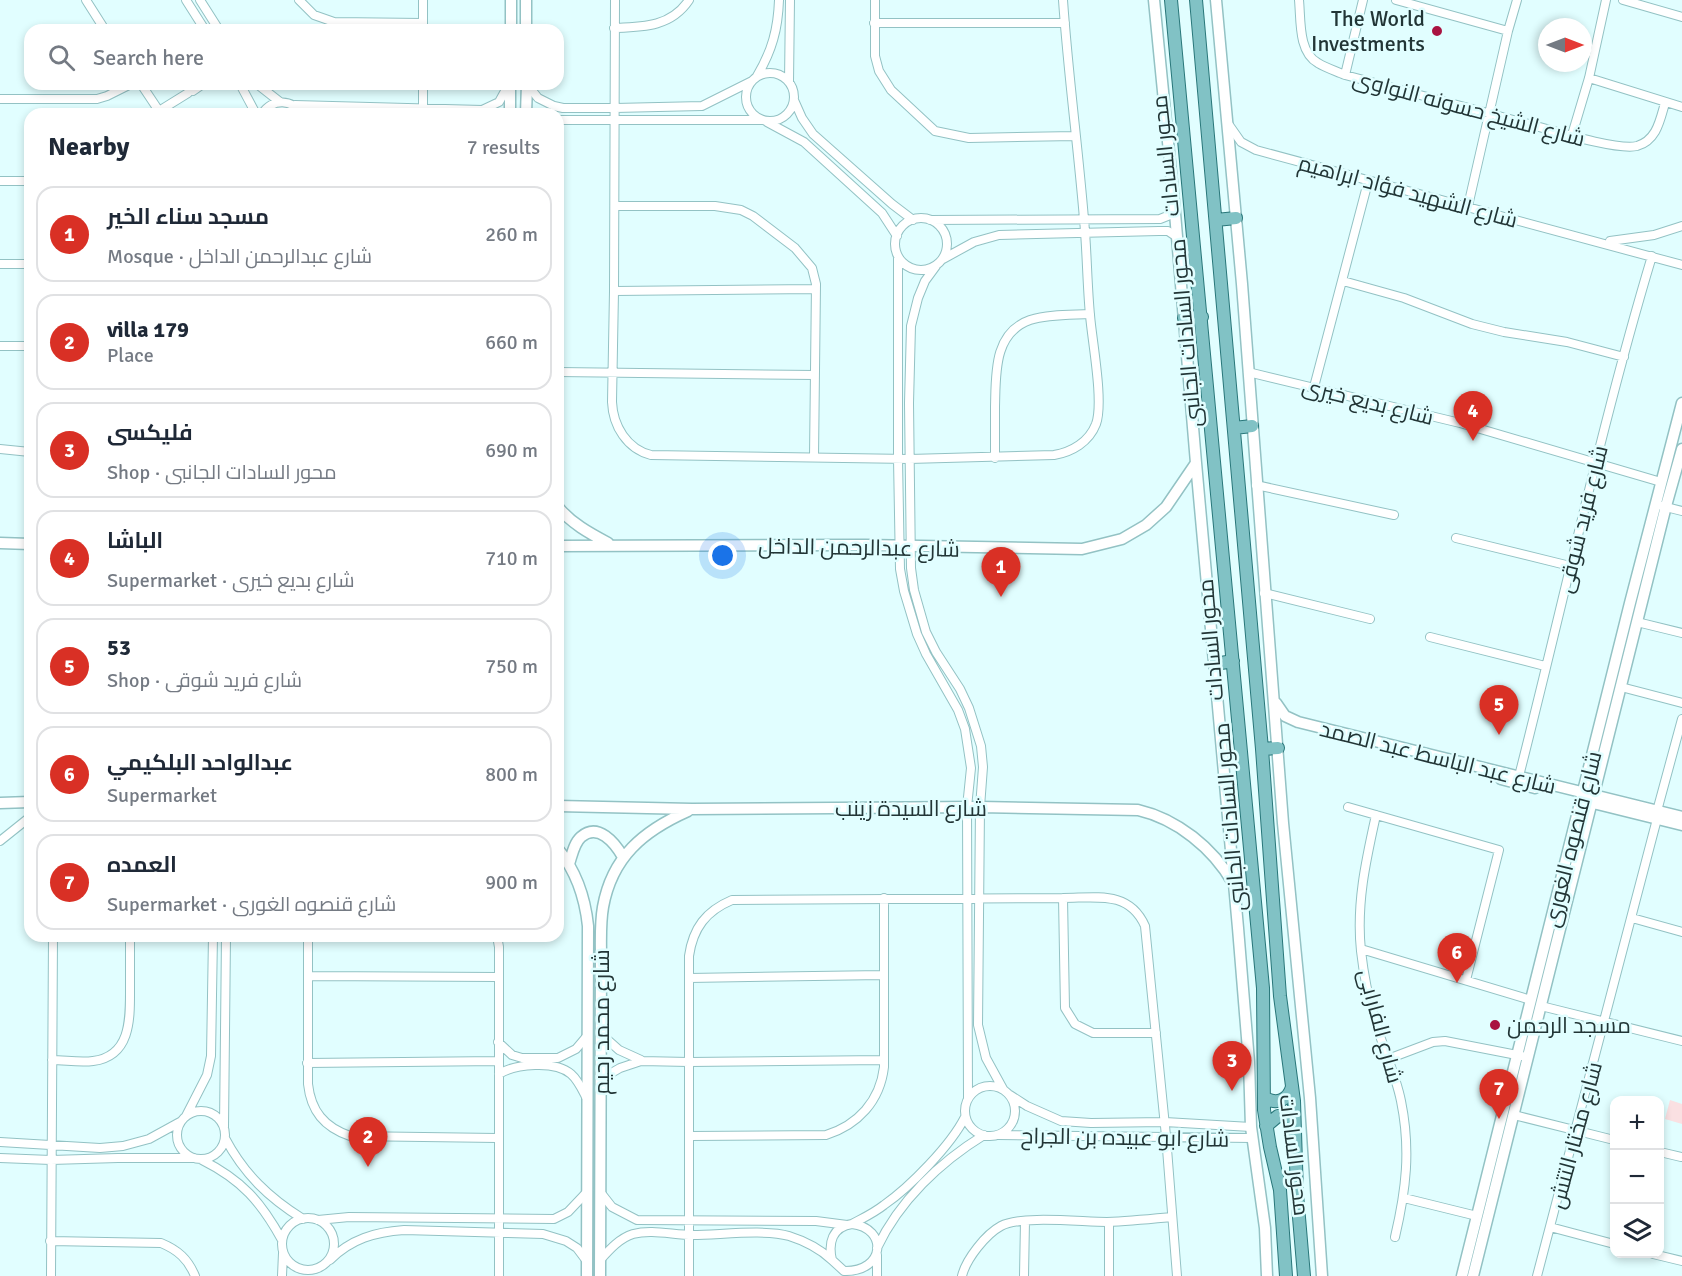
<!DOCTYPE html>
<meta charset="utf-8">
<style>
:root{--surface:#fff;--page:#f2f2f3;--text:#1f2937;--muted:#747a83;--line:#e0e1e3;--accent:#d93025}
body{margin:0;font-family:Signika,Cairo,sans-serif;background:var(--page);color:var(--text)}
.controls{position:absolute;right:18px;bottom:18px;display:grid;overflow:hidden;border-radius:12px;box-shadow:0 3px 9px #0003}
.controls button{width:54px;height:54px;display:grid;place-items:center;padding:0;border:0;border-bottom:2px solid var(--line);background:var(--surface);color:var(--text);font:30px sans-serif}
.compass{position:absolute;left:1538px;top:18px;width:54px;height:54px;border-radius:50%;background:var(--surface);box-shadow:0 3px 9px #0003;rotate:90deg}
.you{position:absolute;left:723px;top:556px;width:21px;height:21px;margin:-15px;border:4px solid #fff;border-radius:50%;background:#1a73e8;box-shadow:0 0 0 9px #1a73e833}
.badge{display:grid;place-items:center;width:39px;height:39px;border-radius:50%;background:var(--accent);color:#fff;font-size:20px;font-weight:700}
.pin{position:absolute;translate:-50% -50px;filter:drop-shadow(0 2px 3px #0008)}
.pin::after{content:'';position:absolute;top:32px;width:21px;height:18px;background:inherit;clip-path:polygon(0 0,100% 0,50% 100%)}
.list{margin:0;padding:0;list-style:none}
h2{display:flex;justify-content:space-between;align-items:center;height:78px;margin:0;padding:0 24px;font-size:26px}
h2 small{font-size:20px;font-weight:400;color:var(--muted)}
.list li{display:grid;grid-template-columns:39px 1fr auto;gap:18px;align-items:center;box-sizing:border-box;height:96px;margin:0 12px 12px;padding:0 12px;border:2px solid var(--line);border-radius:18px}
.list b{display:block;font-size:22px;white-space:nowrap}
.list p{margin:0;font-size:20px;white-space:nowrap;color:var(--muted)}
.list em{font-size:20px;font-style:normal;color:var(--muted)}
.icon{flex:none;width:33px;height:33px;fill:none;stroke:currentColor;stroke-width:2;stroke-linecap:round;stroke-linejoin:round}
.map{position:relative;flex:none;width:1682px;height:1276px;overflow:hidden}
.search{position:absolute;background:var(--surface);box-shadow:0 3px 9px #0003;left:24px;top:24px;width:540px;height:66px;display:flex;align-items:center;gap:15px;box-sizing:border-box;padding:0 21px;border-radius:18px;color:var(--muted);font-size:22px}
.panel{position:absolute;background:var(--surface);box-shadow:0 3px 9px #0003;left:24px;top:108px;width:540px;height:834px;border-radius:18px}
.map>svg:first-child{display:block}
.green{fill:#fae0e2}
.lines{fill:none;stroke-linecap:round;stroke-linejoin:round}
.street-casing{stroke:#93c2c4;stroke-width:10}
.secondary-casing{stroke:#93c2c4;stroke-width:13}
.primary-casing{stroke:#29777a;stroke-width:14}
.street{stroke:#fff;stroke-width:8}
.secondary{stroke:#fff;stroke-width:10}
.primary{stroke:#81c2c5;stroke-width:12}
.poi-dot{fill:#a91341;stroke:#e1feff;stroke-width:2}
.labels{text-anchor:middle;stroke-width:5;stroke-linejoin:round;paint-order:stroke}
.poi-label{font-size:22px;fill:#223536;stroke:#e1feff;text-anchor:end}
.street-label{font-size:22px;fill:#223536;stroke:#e1feff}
</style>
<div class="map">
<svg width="1682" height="1276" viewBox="0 0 1682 1276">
<rect width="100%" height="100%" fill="#e1feff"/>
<path class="green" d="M1670 1100 1682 1104V1124L1665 1119Z"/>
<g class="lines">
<g class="street-casing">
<path id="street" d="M86 0 105 30
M186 0 205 30
M200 0 219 30
M299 0 314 15 334 22 423 23
M615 0 614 291 612 402C613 426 627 449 651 455L909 459 1054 455C1072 452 1089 442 1096 424 1104 402 1092 341 1090 315 1087 283 1087 251 1084 219 1078 146 1068 73 1063 0
M875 0V56L879 71 891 90 935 131 969 138 1075 136
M1299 0C1301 20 1298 52 1318 63 1326 68 1336 71 1345 75 1404 91 1463 106 1521 122 1545 128 1616 151 1637 146 1657 140 1660 120 1665 103
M1396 0 1508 31
M1623 0 1682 17
M874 23H1065
M614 28C643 27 671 27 689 0
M423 30V0
M746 97a24 24 0 1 1 48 0a24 24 0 1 1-48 0Z
M1345 75 1363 0
M757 76C772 51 778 29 779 0
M1589 78 1682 107
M789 82 790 0
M141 84 161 114
M240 84 256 114
M257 84 280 102
M527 84 538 98 554 106 563 108H615L702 106 752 81
M193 91 203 84
M0 99H97L107 96 131 84
M794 100 802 118 813 134 892 204 913 220
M295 105 482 110 499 102 509 84
M159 111 188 93
M262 114C273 98 292 99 302 114
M423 114V84
M558 120H761
M767 122 804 142 882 213 897 236
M1227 122 1241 142 1256 150 1682 265
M1572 135 1589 78 1606 0
M0 181H30
M615 206H715L741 210 753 216 795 248 812 268 816 284 814 457
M1468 206 1508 31 1517 0
M895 244a26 26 0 1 1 52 0a26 26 0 1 1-52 0Z
M930 220 1160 219 1175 213
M1610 241 1654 235 1682 226
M898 258V459L900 569 904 591 917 634 926 654 958 710 965 729 971 768 967 807 968 1098
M943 259 974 242 999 235 1159 231H1168L1177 237
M0 264H30
M936 266 925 281 918 298 911 326 909 403 911 568 914 590 926 632 936 652 960 689 969 708 981 746 983 767 980 807 978 1025 986 1058 1003 1089
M1343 281 1404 298 1472 324 1504 332 1567 342 1624 357
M614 291 816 289
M0 346H30
M558 372 815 375
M1248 372 1460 423 1661 482
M1314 387 1368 182
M0 449 30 452
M995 458C995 441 995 424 995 407 996 375 993 333 1030 320 1049 314 1071 315 1090 314
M1256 485 1394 515
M1662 506 1682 511
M1456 538 1570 566
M1264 593 1370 619
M1637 622 1682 633
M1430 637 1545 666
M1621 687 1682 703
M1518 780C1563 605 1600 429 1652 256
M1348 807 1499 850 1466 980
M1657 811 1682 719
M1376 815C1366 860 1356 904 1361 951 1364 977 1369 1002 1377 1027 1385 1052 1396 1076 1401 1101 1411 1150 1406 1190 1395 1237
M0 841 30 817
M1063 898 1065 1008 1075 1024 1093 1033H1156
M1632 918 1682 932
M308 936V1084C311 1111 324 1127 350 1136L497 1138
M497 936 499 947V1276
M1361 949 1531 1000
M308 976 498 977
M689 978 883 975
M1541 1006 1682 1041
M601 1034 619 1050 641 1060
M498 1042 512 1055 522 1058H558L576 1049 587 1036
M1388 1059 1433 1042 1445 1041 1522 1056
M52 1060C65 1060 80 1063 93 1061 132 1056 130 1017 130 987 130 970 130 953 130 936
M307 1063 499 1061
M499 1074C515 1064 555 1060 571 1074 578 1080 582 1089 586 1097
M601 1079 620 1068 641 1061 689 1062 884 1060
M965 1111a25 25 0 1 1 50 0a25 25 0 1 1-50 0Z
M1010 1095 1027 1106 1061 1121 1091 1123 1165 1122 1251 1127
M177 1135a24 24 0 1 1 48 0a24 24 0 1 1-48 0Z
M1514 1115 1614 1140
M186 1116 207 1075 211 1056 213 936
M224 1127 226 936
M998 1135 1252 1138
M690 1136 826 1135C858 1125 880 1101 884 1067V898
M225 1138C244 1174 269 1198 303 1219
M0 1142 100 1148 123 1146 149 1139 180 1122
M1660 1152 1681 1157
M0 1158 51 1160 118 1158H194
M202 1160C242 1180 261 1202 282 1240
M601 1193 612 1207 637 1220 816 1221 847 1225
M1404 1198 1477 1216
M282 1244a26 26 0 1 1 52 0a26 26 0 1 1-52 0Z
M318 1220 349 1217 554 1219 568 1212 586 1193
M852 1224C863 1218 874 1213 884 1205 910 1187 951 1145 965 1117
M852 1224C888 1228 886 1272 844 1271L832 1260C828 1243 832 1227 852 1224Z
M1550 1227 1614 1244
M50 1241 161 1243C178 1250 188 1259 195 1276
M877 1248C899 1201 940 1162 984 1135
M1653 1254 1682 1261
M877 1255V1276
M601 1259C610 1249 620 1238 633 1234 652 1229 673 1235 693 1235 719 1235 765 1229 789 1236 805 1241 820 1249 832 1260
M330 1260C351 1239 375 1232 404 1230L543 1234 566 1241 577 1248 586 1260
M51 1276 53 936
M282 1276 283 1253
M689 1276V956C693 928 706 911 732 900L1063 898C1096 898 1129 890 1145 926L1166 1136 1177 1276
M962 1276C966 1259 986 1234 1001 1226 1022 1215 1081 1222 1107 1222 1129 1221 1150 1219 1172 1217
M1024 1276 1025 1221
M1109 1276V1222
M1537 1276 1657 819"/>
</g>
<g class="secondary-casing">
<path id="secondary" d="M1154 0 1175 213 1196 463 1238 928 1249 1062 1251 1127 1265 1228 1267 1276
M1216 0 1242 284 1283 823 1310 1098 1322 1276
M511 30V0
M526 30V0
M510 114V84
M526 114 527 84
M558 507C571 523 589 533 608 543
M0 543 30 544
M558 546 865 545 1082 549 1122 539 1146 525 1166 507 1196 463
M1276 703 1285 716 1298 722 1682 817
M1501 779 1535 788
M1585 801 1682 825
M0 803 30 802
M558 806 692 809 980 807 1138 810C1177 819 1213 848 1233 883
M558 849C576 871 585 897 588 926L587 1276
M569 864C572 855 574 843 581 837 598 822 615 843 623 857
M600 1276 601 958C601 942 600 924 603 907 612 857 643 831 688 811
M1462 1276 1630 603 1682 403
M1473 1276 1666 506 1682 449"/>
</g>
<g class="primary-casing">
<path id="primary" d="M1171 0 1263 988 1264 1110 1270 1147 1280 1190 1286 1276
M1196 0 1262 749 1280 996 1294 1101 1297 1194 1304 1276
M1216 220 1236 218
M1184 318 1202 317
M1234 428 1252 426
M1215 664 1233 661
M1262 749 1278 748
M1265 1098C1277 1105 1288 1100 1292 1087
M1266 1126 1278 1116 1294 1117"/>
</g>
<use href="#street" class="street"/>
<use href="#secondary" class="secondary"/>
<use href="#primary" class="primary"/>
</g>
<g class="poi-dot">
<circle cx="1437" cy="31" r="6"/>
<circle cx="1495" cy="1025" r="6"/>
</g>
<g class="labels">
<g class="poi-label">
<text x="1425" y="26">The World<tspan x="1425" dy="25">Investments</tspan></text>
<text x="1507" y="1033" text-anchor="start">مسجد الرحمن</text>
</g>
<g class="street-label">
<text transform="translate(1469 108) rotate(15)" y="8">شارع الشيخ حسونه النواوى</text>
<text transform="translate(1165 156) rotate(-96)" y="8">محور السادات</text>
<text transform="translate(1408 191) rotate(15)" y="8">شارع الشهيد فؤاد ابراهيم</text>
<text transform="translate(1185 333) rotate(-95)" y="8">محور السادات الجانبى</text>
<text transform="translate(1368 401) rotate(14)" y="8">شارع بديع خيرى</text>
<text transform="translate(1582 519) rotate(-76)" y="8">شارع فريد شوقى</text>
<text transform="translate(859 547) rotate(1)" y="8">شارع عبدالرحمن الداخل</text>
<text transform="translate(1210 640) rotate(-95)" y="8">محور السادات</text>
<text transform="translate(1438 757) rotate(14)" y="8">شارع عبد الباسط عبد الصمد</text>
<text x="911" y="816">شارع السيدة زينب</text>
<text transform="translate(1229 817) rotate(-95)" y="8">محور السادات الجانبى</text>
<text transform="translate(1572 839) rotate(-76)" y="8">شارع قنصوه الغورى</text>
<text transform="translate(601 1022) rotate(-90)" y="8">شارع محمد رحيم</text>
<text transform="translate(1381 1026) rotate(75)" y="8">شارع الفارابى</text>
<text transform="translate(1575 1135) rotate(-75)" y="8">شارع مختار التتش</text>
<text transform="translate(1125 1137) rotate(1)" y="8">شارع ابو عبيده بن الجراح</text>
<text transform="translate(1295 1155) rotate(83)" y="8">محور السادات</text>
</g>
</g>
</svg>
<div class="controls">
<button>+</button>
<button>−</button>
<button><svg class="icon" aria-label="layers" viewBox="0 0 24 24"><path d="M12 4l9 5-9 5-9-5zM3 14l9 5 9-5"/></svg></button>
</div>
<svg class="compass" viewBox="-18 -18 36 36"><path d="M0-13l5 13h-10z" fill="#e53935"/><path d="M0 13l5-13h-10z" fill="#747a83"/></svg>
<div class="you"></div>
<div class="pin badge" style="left:1001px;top:597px">1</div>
<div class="pin badge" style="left:368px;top:1167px">2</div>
<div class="pin badge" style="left:1232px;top:1091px">3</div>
<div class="pin badge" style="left:1473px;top:441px">4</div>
<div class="pin badge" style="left:1499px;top:735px">5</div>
<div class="pin badge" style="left:1457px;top:983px">6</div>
<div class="pin badge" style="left:1499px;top:1119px">7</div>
<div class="search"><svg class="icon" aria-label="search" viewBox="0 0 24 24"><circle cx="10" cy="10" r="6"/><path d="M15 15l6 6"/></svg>Search here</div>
<section class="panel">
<h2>Nearby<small>7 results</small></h2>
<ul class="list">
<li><span class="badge">1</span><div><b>مسجد سناء الخير</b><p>Mosque · شارع عبدالرحمن الداخل</p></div><em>260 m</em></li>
<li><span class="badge">2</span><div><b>villa 179</b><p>Place</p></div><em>660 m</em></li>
<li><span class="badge">3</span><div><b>فليكسى</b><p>Shop · محور السادات الجانبى</p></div><em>690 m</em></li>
<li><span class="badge">4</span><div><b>الباشا</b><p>Supermarket · شارع بديع خيرى</p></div><em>710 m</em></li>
<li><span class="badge">5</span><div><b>53</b><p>Shop · شارع فريد شوقى</p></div><em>750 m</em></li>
<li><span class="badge">6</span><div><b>عبدالواحد البلكيمي</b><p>Supermarket</p></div><em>800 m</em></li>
<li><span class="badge">7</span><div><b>العمده</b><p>Supermarket · شارع قنصوه الغورى</p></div><em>900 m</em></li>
</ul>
</section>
</div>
